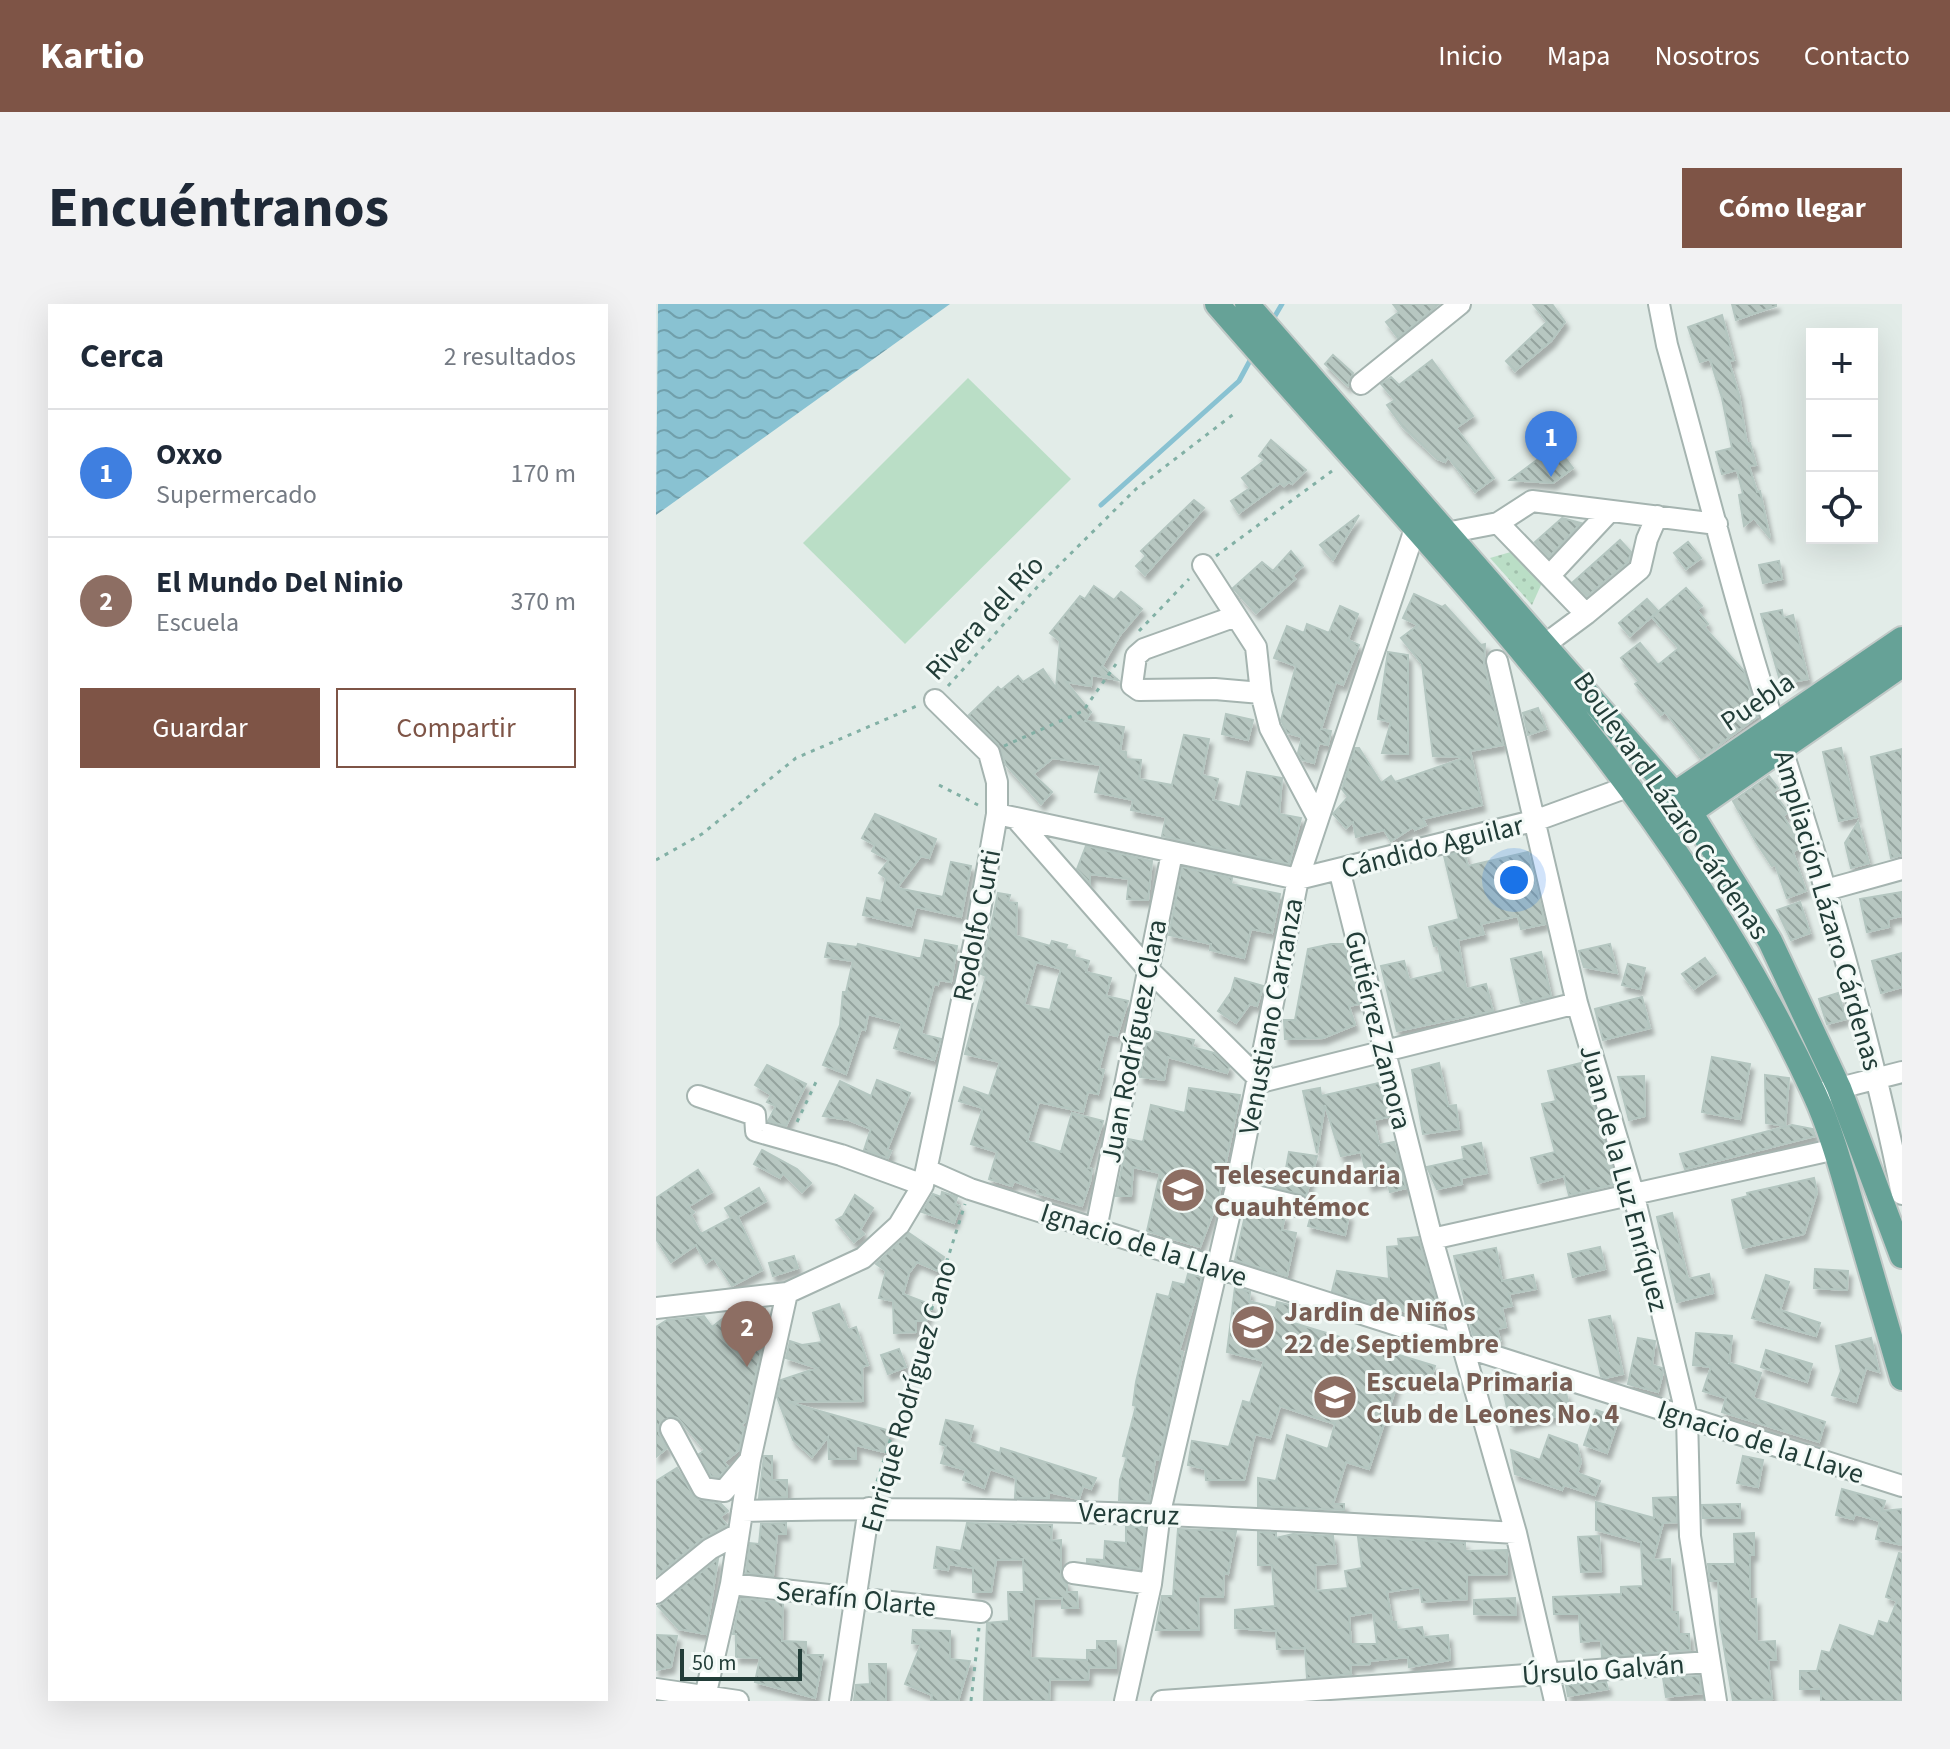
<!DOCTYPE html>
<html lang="es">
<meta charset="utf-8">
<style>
:root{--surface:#fff;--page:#f2f2f3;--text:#1f2937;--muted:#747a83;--line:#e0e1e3;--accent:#7e5446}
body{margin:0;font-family:"Source Sans 3",sans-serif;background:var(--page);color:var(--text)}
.controls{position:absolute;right:24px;top:24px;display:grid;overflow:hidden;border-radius:0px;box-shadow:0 8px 32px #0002}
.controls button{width:72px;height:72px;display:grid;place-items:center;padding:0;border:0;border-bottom:2px solid var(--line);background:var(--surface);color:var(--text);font:40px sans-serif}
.scale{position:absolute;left:24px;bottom:20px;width:122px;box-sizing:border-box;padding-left:8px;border:4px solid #223d38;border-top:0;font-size:22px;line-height:28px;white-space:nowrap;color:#223d38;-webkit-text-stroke:6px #f2f9f6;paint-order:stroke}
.you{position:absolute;left:858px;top:576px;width:28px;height:28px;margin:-20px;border:6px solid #fff;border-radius:50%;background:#1a73e8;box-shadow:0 0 0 12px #1a73e833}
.badge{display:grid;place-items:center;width:52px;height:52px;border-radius:50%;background:var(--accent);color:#fff;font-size:26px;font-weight:700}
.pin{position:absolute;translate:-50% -66px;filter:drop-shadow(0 2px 4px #0008)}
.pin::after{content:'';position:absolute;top:42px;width:28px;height:24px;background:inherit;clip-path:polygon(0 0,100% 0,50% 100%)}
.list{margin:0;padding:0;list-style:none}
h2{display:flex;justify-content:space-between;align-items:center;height:104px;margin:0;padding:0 32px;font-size:34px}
h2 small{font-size:26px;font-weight:400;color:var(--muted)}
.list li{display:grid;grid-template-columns:52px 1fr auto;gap:24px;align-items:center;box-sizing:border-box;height:128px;padding:0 32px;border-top:2px solid var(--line)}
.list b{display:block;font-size:30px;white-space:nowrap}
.list p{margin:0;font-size:26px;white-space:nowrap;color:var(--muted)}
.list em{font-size:26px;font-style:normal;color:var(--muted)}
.actions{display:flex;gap:16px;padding:24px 32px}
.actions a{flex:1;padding:18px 0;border:2px solid var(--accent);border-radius:0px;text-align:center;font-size:28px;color:var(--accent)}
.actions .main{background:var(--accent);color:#fff}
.icon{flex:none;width:44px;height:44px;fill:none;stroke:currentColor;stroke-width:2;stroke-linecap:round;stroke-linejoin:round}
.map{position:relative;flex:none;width:1246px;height:1397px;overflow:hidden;border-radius:0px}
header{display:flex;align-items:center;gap:48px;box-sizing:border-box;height:112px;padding:0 40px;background:var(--accent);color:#fff}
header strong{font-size:38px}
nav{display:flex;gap:44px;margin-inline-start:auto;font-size:28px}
.intro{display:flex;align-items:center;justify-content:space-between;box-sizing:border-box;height:192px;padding:0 48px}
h1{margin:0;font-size:56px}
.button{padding:20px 36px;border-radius:0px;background:var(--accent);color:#fff;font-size:28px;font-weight:700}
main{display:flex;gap:48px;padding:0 48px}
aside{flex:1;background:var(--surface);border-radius:0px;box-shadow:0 8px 32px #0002}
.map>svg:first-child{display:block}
.grass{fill:url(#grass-dots)}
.pitch{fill:#badec6}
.water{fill:url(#water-waves)}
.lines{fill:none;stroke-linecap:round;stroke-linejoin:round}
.stream{stroke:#89c2d2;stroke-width:5}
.building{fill:url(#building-back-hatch);stroke:#b4c6c0;stroke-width:2;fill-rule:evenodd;filter:url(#shadow)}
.minor-casing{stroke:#a5b4b0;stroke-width:24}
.major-casing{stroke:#c1c9c7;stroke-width:28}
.path{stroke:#82b0a5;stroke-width:3;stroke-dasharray:4 6;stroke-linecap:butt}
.minor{stroke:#fff;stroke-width:20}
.major{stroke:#66a297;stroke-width:24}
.labels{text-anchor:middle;stroke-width:6;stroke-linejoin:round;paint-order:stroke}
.street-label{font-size:28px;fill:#223d38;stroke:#f2f9f6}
.education-label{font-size:28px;font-weight:bold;fill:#785e54;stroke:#f2f9f6;text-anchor:start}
</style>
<header>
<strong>Kartio</strong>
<nav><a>Inicio</a><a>Mapa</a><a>Nosotros</a><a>Contacto</a></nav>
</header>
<div class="intro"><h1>Encuéntranos</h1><a class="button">Cómo llegar</a></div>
<main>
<aside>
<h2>Cerca<small>2 resultados</small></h2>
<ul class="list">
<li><span class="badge" style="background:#3f7fe0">1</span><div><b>Oxxo</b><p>Supermercado</p></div><em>170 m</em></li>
<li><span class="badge" style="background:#8d6e63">2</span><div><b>El Mundo Del Ninio</b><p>Escuela</p></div><em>370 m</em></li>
</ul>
<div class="actions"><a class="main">Guardar</a><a>Compartir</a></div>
</aside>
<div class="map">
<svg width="1246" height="1397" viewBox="0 0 1246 1397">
<defs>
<pattern id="grass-dots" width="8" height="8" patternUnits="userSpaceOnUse" patternTransform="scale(2)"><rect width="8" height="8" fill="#badec6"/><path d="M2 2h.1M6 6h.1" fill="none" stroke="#a0bfab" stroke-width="1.8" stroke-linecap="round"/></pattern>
<pattern id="water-waves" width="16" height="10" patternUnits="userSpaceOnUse" patternTransform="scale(2)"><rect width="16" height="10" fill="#89c2d2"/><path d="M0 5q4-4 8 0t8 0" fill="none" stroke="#709fab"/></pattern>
<pattern id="building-back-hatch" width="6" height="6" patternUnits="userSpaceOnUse" patternTransform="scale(2)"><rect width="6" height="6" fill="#b7c7c1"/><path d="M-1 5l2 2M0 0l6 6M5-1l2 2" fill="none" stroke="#94a39e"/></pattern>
<filter id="shadow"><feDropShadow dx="3.5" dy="6" stdDeviation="2" flood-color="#0004"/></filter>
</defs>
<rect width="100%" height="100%" fill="#e2ece8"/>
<path class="grass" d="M865 245 890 270 876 301 834 254Z"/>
<path class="pitch" d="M312 74 415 175 249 340 147 239Z"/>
<path class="water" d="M2 0H294L0 211Z"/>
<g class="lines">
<path class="stream" d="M616 17 626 0
M445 201 583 77 597 51"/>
</g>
<path class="building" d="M737 0H783L742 34 730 18 743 8Z
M877 0H896L909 18 895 37 859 67 850 57 891 18Z
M1076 0H1120V2L1080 16Z
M1066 11 1078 56 1073 57 1083 91 1091 140 1094 139 1100 161 1093 162 1101 188 1104 187 1114 234 1098 214 1088 222 1083 191 1087 190 1081 166 1066 170 1060 148 1076 144 1066 94 1054 55 1044 58 1032 23Z
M677 51 697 69 692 82 669 60Z
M776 56 817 112 800 124 838 174 819 188 792 153 789 158 781 155 747 123 731 101 739 96 725 80 735 73 743 81Z
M615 136 650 166 636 180 633 178 628 182 624 179 583 209 575 197 594 184 586 174 609 156 603 152Z
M900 142 917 164 897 179 854 176Z
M538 196 548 204 489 271 480 262 490 252 485 247Z
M703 211 677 256 664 241Z
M906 214 925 219 893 253 879 238Z
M964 236 975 248 972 258 931 292 917 278Z
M1032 238 1045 254 1030 265 1018 249Z
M635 247 647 262 636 272 639 275 600 309 577 284 606 258 617 267Z
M1123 257 1126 275 1107 279 1103 261Z
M438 282 458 296 465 288 486 305 464 331 446 362 462 376 436 371 435 382 410 378 435 408 429 417 468 423 464 447 470 448V455L485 456 483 475 516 481 528 431 553 435 546 471 562 475 557 496 584 503 591 468 626 474 623 510 645 514 633 560 506 532 510 513 475 506 477 496 439 488 445 461 397 454 377 470 396 488 385 500 350 461 342 440 313 411 342 383 345 386 362 372 367 378 387 365 400 384 404 337 394 329 424 292 429 295Z
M1030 284 1046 302 1041 306 1052 320 1048 323 1088 367 1102 412 1045 454 1009 408 1005 411 979 380 983 377 965 354 984 339 1002 361 1023 344 996 313Z
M758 290 786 303 789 301 825 341 829 340 828 360 847 441 814 447 826 501 767 515 770 521 759 526 757 523 735 537 728 526 700 533 697 518 690 524 677 510 692 493 686 485 699 444H703L725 479 735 472 739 478 811 453 777 452 766 360 745 334 762 321 747 314Z
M991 295 1002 307 974 332 963 319Z
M684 302 702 310 692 336 703 341 687 381 680 378 665 425 675 427 672 441 663 439 658 459 646 456 642 449 646 433 631 429 625 416 640 362 618 354 631 322 648 329 651 320 673 329Z
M1126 306 1127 314 1137 311 1152 375 1125 380 1105 310Z
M732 348 752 351V450L726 449 735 418 722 415Z
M882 404 890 425 872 431 867 409Z
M570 410 597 416 592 436 566 430Z
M1185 444 1201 513 1183 517 1167 448Z
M1246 445V551L1235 554 1215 453Z
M1113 472 1122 484 1117 488 1132 508 1127 512 1139 531 1143 544 1137 548 1150 587 1131 594 1119 560 1116 562 1100 538 1077 497Z
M219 510 280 535 273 554 265 552 241 584 287 593 295 558 315 562 305 613 260 603 255 622 207 611 211 594 225 597 230 574 223 569 233 556 216 547 219 541 206 534Z
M1202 518 1213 559 1195 564 1189 539Z
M430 542 496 557 492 596 471 595 473 575 434 570V579L421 565Z
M808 547 812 562 872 548 889 620 865 625 862 612 825 620 828 630 802 636 810 685 830 680 837 707 741 727 725 662 748 657 753 676 787 668 782 641 778 642 773 623 803 615 788 552Z
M526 563 576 574 575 580 624 590 616 629 595 625 588 654 554 646 555 640 513 631Z
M1246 588V612L1232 615 1233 623 1211 628 1204 595Z
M342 589 354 591 352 598 361 599 360 632 394 642 396 637 411 641 409 645 419 647 418 653 433 657 430 668 455 674 450 692 472 697 461 732 452 730 443 765 448 766 442 790 432 788 427 808 383 798 371 837 405 848 416 809 447 817 432 864 436 865 434 878 426 902 381 889 382 886 358 877 356 882 333 875 341 848 315 840 327 804 303 797 308 783 333 792 344 758 309 750 330 672 325 670ZM380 658 405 665 394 706 368 701Z
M1144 598 1154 629 1135 636 1121 606Z
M269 636 301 642 295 678 283 676 282 681 278 680 265 730 285 735 278 756 238 744 246 719 212 710 209 726 205 725 190 770 167 761 184 721 187 688H190L197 657 169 653 172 639 201 643 202 640 261 654H265Z
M675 640H688L703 700 693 702 699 721 667 734 629 735 628 716H639L652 645Z
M954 640 961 669 928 663 923 647Z
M885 648 895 692 865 699 855 655Z
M1246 649V683L1225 689 1216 657Z
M1049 654 1060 669 1038 685 1026 670Z
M972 660 989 664 984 685 966 681Z
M579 674 607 682 601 702 594 700 580 719 562 707 575 688Z
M1182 689 1190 715 1171 720 1163 695Z
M986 693 994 724 947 736 939 705Z
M493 726 538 736 536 743 558 749 573 763 571 769 512 753 508 776 484 773Z
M1056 753 1094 760 1084 815 1046 808Z
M783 759 792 802 800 801 803 825 767 830 756 766Z
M925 759 961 880 913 891 908 872 882 879 875 854 899 848 886 800 900 797 892 767Z
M111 761 150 780 130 822 112 817 120 802 111 798 115 791 99 781Z
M1109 771 1133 774 1129 822 1110 819Z
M988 772 989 812 973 816 962 773Z
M221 776 254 789 231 846 235 847 232 854 208 846 215 825 193 816 167 812 184 777 215 792Z
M723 779 732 813 718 816 723 841 738 838 750 884 734 888 731 877 713 881 705 848 685 852 669 801 661 849 647 787 664 784 665 792Z
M533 784 584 791 562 896 544 943 491 927 504 869 477 863 475 892H460L472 835 487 838 495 801 529 809Z
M1136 821 1157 825 1159 832 1029 865 1024 850Z
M825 839 831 869 805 874 806 880 781 885 771 863 808 855 806 843Z
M106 846 141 865 155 879 146 888 127 869 124 874 98 860Z
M633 848 661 852 650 892 601 879 603 865 629 870Z
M42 866 56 888 32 903 38 908 35 911 45 930 75 914 69 904 103 884 110 897 82 913 106 966 76 982 58 954 50 959 40 941 15 958 0 935V894Z
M1158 874 1161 888 1148 930 1087 944 1076 896 1092 892 1091 889Z
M286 888 301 893 299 900 304 902 298 919 266 908 277 890 285 893Z
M199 891 217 904 204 926 208 930 198 938 180 916 187 912Z
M591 903 629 912 626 926 640 929 631 972 579 956Z
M656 908 693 911 689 931 652 922Z
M1016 909 1032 975 1053 970 1057 989 1021 998 1001 913Z
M253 929 288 953 282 967 261 958 253 969 247 990 276 1001 270 1017H260V1028L238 1029 237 997 223 994 230 967 220 960Z
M762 933 785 1014 731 1004 676 987 681 967 733 975 731 943 743 942 742 935Z
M944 943 949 965 917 973 912 950Z
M840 944 846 977 877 971 880 985 853 990 856 1002 846 1004 850 1023 841 1025 844 1036 817 1031 798 952Z
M138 952 142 964 117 972 113 959Z
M1159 965 1192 967 1191 986 1158 984Z
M532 970 546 973 523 1047 527 1048 503 1156 499 1155 493 1198 463 1196 464 1176 471 1153 467 1152 480 1102 477 1101 480 1078 501 990 513 993 517 978 529 981Z
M1110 971 1133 978 1124 1006 1164 1019 1160 1032 1096 1014Z
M579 983 594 988 593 997 620 1004 621 998 634 1001 631 1017 779 1062 773 1081 744 1071 713 1165 690 1158 677 1200H688V1206L602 1202V1174L620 1177 631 1131 672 1145 679 1120 624 1102 614 1134 599 1130 588 1176H550L549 1165 532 1161 536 1137 573 1143 587 1097 594 1099 608 1057 571 1048Z
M183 1000 192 1026 200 1023 212 1061 206 1063 207 1097 132 1098 234 1127 228 1148 200 1141V1155H173L172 1133 156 1153 137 1136 121 1093 125 1076 161 1064 130 1054 134 1037 146 1041 166 1038 157 1009Z
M109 1005V1029L89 1118 85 1121 88 1124 83 1146 68 1158 72 1163 63 1173 55 1172 43 1150 49 1146 22 1114 16 1112 4 1119 3 1130 11 1144 0 1153V1023L11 1016 48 1012 56 1023 74 1009Z
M954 1012 967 1070 949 1074 945 1072 933 1016Z
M1040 1029 1076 1032 1073 1059 1105 1069 1097 1094 1169 1118 1163 1138 1066 1108 1070 1094 1047 1087 1055 1063 1037 1061Z
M982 1034 999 1037 996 1061 1006 1064 1007 1068 1002 1088 972 1080Z
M1215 1034 1223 1068 1210 1064 1200 1098 1176 1091 1185 1067 1180 1042Z
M243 1045 250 1063 232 1070 225 1051Z
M1110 1046 1156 1060 1151 1078 1105 1063Z
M870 1076 910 1089 915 1109 855 1122 846 1081Z
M940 1106 963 1114 951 1149 928 1141Z
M290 1116 317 1122 313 1138 344 1149 345 1144 440 1174 435 1185 427 1182 423 1195 393 1188V1194H359L360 1174 334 1165 328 1184 307 1176 310 1166 285 1159 290 1142 284 1140Z
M893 1131 921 1141 925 1158 921 1169 944 1177 939 1191 908 1181 906 1186 859 1170 855 1146 884 1156Z
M108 1152H116V1176H131V1193L103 1194Z
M1087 1152 1107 1156 1102 1183 1081 1179Z
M21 1164 39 1194 65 1200 72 1207 64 1213 71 1221 46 1235 0 1272V1177Z
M1186 1185 1229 1197 1226 1207 1246 1205V1241L1220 1235 1224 1217 1199 1210 1197 1215 1180 1211Z
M1020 1193 1021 1218 1007 1219 997 1256 1014 1255 1016 1308H1022L1023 1330H1033L1034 1346 946 1353 945 1336 925 1338 923 1310H898L897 1293 965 1290V1283L987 1282 985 1238 940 1226V1198L998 1214 997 1194Z
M1084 1200V1214H1047L1046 1201Z
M130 1219V1230H121L117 1272 90 1269 94 1239 103 1240 105 1220Z
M311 1219 396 1221 395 1237 405 1236V1273L411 1280V1288H421L422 1304H406V1294L378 1295 374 1354 431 1356V1346H441V1337H460V1364L433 1363 432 1376 394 1375 393 1397H328L331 1319 353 1317 352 1288H368L367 1255 340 1256 335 1288H317V1264L293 1260 292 1266 278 1264 281 1243 305 1247Z
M470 1223H489L484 1265 431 1258V1255L448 1256 449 1237 470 1239Z
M522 1225 580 1227 572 1270 568 1269 567 1293 542 1292 543 1326H500L506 1292H517Z
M602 1228 620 1229V1234L637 1230 677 1232 680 1259 659 1261 660 1287 692 1284 689 1267 706 1264 702 1233 809 1239V1247L851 1246V1270L811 1271V1295L766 1298 764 1283 731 1288 736 1318H740L741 1326 766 1323 768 1333 792 1331 794 1356 753 1363 752 1353 714 1357V1360L694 1361 695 1370 651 1374 649 1344 621 1345 620 1327 579 1324V1306L619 1302 616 1261H602ZM717 1308 721 1340H695L693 1312Z
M1098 1229V1251H1094V1296L1100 1295 1101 1338 1119 1337 1120 1356H1112L1116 1395 1077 1397 1064 1320 1062 1277H1054L1052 1260H1079L1078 1230Z
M943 1232 945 1267 925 1268 922 1233Z
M1243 1249 1246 1250V1397H1165V1385H1144V1367H1161L1166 1347 1174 1349 1184 1321 1218 1333 1223 1317 1232 1320 1241 1297 1230 1293Z
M62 1255 50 1330 23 1325 2 1302Z
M85 1294 127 1299 126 1337 150 1338V1351H167L159 1394 99 1378 104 1354 80 1353V1330H77Z
M859 1294 860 1311 818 1310V1296Z
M257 1326 294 1327V1355L314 1357 302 1397H275L276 1391 249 1380 265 1340 256 1339Z
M0 1331 21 1332 15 1363 0 1366Z
M213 1360H230V1397H198L200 1381 214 1380Z
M1043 1372 1046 1389 1010 1393 1007 1374Z
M950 1378 952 1385 912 1392 910 1381Z"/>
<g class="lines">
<g class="minor-casing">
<path id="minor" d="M1003 0 1011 41C1047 168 1078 297 1118 421 1169 576 1214 731 1246 890
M705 80 804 0
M842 219 876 197 1061 220
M780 237 790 229 842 219 930 310 876 350
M547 261 600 343 605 389 614 424 662 514
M895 270 952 209
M930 310 984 265 991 235 1001 212
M580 312 488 345 480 352 476 381 483 386 559 385 605 389
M841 357 921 699 978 892 1031 1113 1034 1232 1060 1397
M341 510 642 575 881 516 974 482
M363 518 490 663 602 774
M683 565 776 935 860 1229 899 1397
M1170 586 1246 565
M601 779 921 699
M1168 788 1246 768
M42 792 99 811 100 827 185 851 267 881
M271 866 314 885 1246 1182
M579 887 642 902
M440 925 516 549
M776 935 1180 845
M0 1004 131 989 207 954 243 921 267 881 319 635 341 510V478L333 449 279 396
M15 1125 47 1184 68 1187 94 1156
M86 1207C345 1200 602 1214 860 1229
M417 1269 495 1280
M75 1280 325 1308
M0 1289 54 1245 82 1230
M0 1385 82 1397
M48 1397 75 1280 94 1156 131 989
M184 1397 213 1204
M469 1397 495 1280 504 1208 579 887 642 575 759 225
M506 1397 1053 1358"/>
</g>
<g class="major-casing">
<path id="major" d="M561 0C777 249 1018 485 1158 789 1176 828 1187 871 1199 912 1215 966 1230 1020 1246 1074
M591 0 1034 508 1114 637 1183 784 1246 952
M1007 498 1246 335
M1020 518 1246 361"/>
</g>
<path class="path" d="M560 252 676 167
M483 327 533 275
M292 382 383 281 480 185 579 109
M348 442 427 407 460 360
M283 481 322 501
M0 556 46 530 140 454 263 401
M141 818 160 778
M218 1187 309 900
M315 1397 323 1324"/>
<use href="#minor" class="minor"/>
<use href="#major" class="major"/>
</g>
<defs>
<g id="school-disc" transform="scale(2.3)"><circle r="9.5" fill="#8d6e63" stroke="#f2f9f6"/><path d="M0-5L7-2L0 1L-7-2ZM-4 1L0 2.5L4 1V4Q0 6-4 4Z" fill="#fff"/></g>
</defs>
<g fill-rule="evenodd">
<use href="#school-disc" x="527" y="886"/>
<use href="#school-disc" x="597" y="1023"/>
<use href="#school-disc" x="679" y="1093"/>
</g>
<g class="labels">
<g class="street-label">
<text transform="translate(328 313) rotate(-47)" y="10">Rivera del Río</text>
<text transform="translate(1101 397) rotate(-34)" y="10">Puebla</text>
<text transform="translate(1016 501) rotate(55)" y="10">Boulevard Lázaro Cárdenas</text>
<text transform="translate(776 542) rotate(-14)" y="10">Cándido Aguilar</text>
<text transform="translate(1173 606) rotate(74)" y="10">Ampliación Lázaro Cárdenas</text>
<text transform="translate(320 621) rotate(-79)" y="10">Rodolfo Curti</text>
<text transform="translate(614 712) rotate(-79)" y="10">Venustiano Carranza</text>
<text transform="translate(723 726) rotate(76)" y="10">Gutiérrez Zamora</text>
<text transform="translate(477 737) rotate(-79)" y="10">Juan Rodríguez Clara</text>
<text transform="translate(969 874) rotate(75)" y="10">Juan de la Luz Enríquez</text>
<text transform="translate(488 940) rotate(18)" y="10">Ignacio de la Llave</text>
<text transform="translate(252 1092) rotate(-74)" y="10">Enrique Rodríguez Cano</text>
<text transform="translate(1105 1137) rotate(18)" y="10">Ignacio de la Llave</text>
<text transform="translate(473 1209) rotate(2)" y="10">Veracruz</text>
<text transform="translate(200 1294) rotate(6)" y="10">Serafín Olarte</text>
<text transform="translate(947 1365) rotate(-4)" y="10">Úrsulo Galván</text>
</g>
<g class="education-label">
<text x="558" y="880">Telesecundaria<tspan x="558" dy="32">Cuauhtémoc</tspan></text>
<text x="628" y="1017">Jardin de Niños<tspan x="628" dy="32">22 de Septiembre</tspan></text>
<text x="710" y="1087">Escuela Primaria<tspan x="710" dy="32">Club de Leones No. 4</tspan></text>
</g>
</g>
</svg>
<div class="controls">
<button>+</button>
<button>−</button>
<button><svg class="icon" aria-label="locate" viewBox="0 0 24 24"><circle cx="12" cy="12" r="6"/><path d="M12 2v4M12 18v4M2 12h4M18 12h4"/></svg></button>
</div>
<div class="scale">50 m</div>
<div class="you"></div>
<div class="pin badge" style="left:895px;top:173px;background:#3f7fe0">1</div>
<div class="pin badge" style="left:91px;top:1063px;background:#8d6e63">2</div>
</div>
</main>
